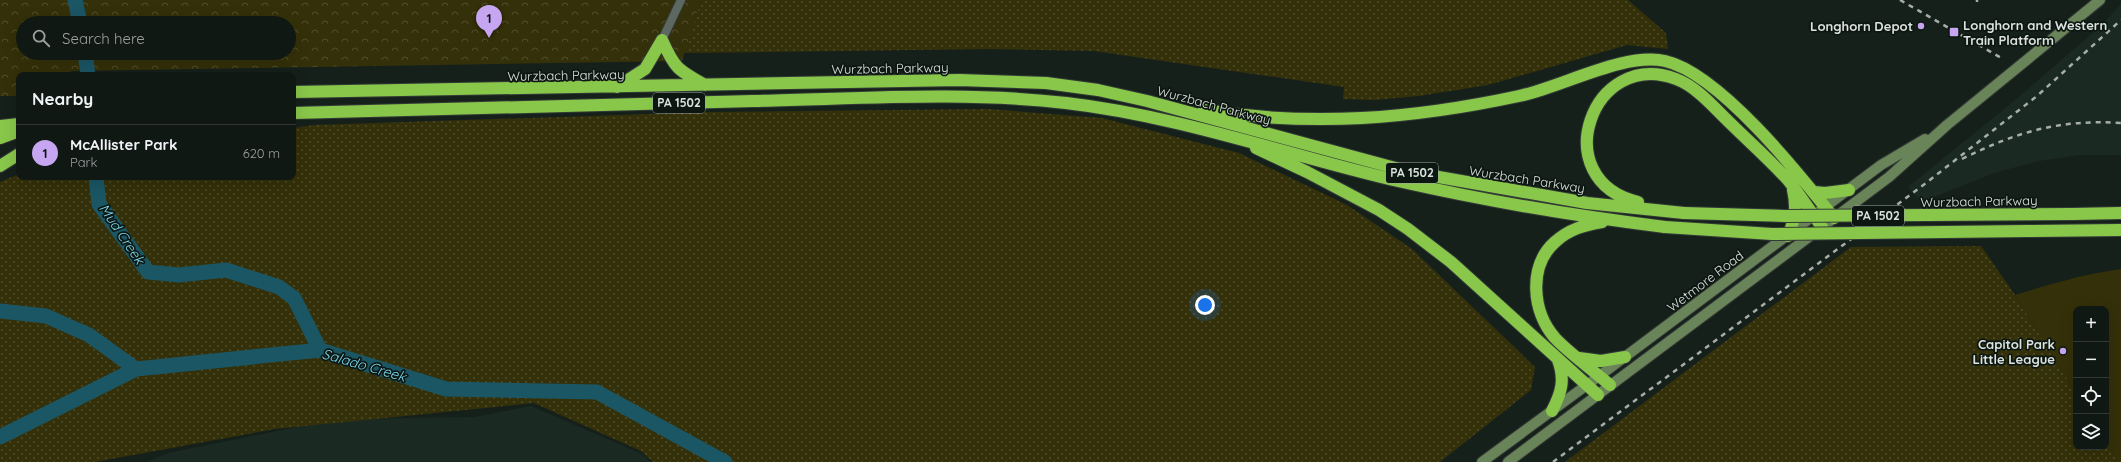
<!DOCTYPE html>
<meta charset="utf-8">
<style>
:root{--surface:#101814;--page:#19211d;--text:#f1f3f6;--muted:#9ca0a0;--line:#303734;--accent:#c6a6f0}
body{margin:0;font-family:Quicksand,sans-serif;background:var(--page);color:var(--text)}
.controls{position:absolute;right:12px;bottom:12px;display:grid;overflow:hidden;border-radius:8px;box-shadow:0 4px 16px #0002}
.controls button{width:36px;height:36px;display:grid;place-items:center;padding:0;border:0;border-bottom:1px solid var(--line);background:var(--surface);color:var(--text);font:20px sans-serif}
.you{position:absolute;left:1205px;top:305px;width:14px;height:14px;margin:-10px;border:3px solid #fff;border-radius:50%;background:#1a73e8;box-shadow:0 0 0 6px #1a73e833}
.badge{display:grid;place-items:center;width:26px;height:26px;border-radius:50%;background:var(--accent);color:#111;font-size:13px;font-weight:700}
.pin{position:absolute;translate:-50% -33px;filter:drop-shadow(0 1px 2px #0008)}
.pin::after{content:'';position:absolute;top:21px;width:14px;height:12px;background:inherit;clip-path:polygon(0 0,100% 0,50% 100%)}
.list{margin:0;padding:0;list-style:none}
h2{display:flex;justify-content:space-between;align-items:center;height:52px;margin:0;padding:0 16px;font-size:17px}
h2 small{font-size:13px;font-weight:400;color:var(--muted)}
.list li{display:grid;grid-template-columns:26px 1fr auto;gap:12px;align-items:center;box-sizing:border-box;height:56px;padding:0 16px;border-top:1px solid var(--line)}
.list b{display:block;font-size:15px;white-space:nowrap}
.list p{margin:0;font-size:13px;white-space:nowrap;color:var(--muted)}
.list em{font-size:13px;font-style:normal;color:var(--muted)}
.icon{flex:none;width:22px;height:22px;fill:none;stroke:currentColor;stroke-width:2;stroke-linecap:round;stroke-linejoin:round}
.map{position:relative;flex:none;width:2121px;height:462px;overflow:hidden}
.search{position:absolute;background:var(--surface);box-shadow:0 4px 16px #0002;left:16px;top:16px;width:280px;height:44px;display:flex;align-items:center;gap:10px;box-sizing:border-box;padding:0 14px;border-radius:22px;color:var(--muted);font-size:15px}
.panel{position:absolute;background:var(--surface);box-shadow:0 4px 16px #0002;left:16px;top:72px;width:280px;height:108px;border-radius:8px}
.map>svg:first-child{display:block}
.built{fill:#1a2a22}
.grass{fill:url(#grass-dots)}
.park{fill:url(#park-crowns);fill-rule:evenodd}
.pitch{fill:#343009}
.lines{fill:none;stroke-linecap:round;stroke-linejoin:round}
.river{stroke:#1b5665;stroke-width:15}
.minor-casing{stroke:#333a36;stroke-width:10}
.secondary-casing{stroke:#333a36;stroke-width:12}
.motorway-casing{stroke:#333a36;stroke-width:14}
.minor{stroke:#5d6861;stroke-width:8}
.secondary{stroke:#6a845a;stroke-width:10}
.motorway{stroke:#89c74b;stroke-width:12}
.rail{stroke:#a7aeaa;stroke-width:2.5;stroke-dasharray:5 5;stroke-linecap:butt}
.motorway-bridge-casing{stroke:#333a36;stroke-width:14;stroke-linecap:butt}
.motorway-bridge{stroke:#89c74b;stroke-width:12}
.poi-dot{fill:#c6a6f0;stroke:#0d1712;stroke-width:1.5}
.labels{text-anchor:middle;stroke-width:3.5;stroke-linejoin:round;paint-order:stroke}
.shield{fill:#0d1712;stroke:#9ea5a1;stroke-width:1}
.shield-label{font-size:12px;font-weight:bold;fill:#dce2de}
.poi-label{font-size:13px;font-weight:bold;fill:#dce2de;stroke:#0d1712;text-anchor:end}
.street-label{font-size:13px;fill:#dce2de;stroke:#0d1712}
.water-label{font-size:14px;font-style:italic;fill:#7bd7f0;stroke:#0d1712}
</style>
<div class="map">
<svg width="2121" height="462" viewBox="0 0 2121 462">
<defs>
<pattern id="grass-dots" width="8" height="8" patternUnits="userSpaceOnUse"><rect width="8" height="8" fill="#343009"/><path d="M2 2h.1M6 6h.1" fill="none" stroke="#514e2c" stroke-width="1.8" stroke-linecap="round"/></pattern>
<pattern id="park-crowns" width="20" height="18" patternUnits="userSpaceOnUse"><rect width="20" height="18" fill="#343009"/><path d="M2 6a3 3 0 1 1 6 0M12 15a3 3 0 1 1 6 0" fill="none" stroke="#514e2c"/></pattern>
</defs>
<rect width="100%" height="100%" fill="#16201b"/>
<path class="built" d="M2121 4V155H2078L2039 161 1994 173 1921 202 1908 187 2014 101 2101 26Z
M531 406 642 454 650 462H147L168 453 337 419 475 417Z"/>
<path class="grass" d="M701 0H1628L1666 33 1668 49 1627 45 1488 85 1419 96 1374 100 1343 99 1344 87 1094 51 990 49 684 53Z
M988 109 1102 118 1239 153 1347 205 1412 249 1535 367 1531 390 1440 462H653L641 451 534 403 275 429 95 462H0V182L19 174V177H293V128L314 125 712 112Z
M1981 246 2015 295 2076 393V447H2106V442L2118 462H1565L1851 247Z"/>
<path class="park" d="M0 0H701L682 61 71 71V75H19V96H0ZM23 23H289V53H23Z"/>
<path class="pitch" d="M2121 269V462H2118L2106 442V309H2076V393L2015 295C2050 284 2085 274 2121 269Z"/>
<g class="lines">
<path class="river" d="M75 0 80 23
M85 53 88 75
M96 177 99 204 148 272 179 275 226 270 279 287 294 298 320 350
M0 311 46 316 89 335 136 369
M0 437 136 369 320 350 446 389 597 392 725 462"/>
<g class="minor-casing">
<path id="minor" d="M662 40 681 0"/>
</g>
<g class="secondary-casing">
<path id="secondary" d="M1482 462 1610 368 1881 165 1925 139
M1508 462 1889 177 1947 125 2100 0"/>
</g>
<g class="motorway-casing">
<path id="motorway" d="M662 40C675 69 678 70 705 85
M617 87 645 69 662 40
M293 92 959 80 1046 83 1098 90 1147 101 1410 172 1587 203 1684 213
M1204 110C1312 127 1412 119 1519 96 1562 87 1624 52 1665 61 1719 73 1800 175 1834 218
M293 113C446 109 599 105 753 101 857 99 962 91 1066 103 1179 116 1287 155 1398 181 1486 201 1575 216 1665 227
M0 126 19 124
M0 138 19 131
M1256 148 1307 172 1379 210 1408 229 1451 262 1598 395
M0 166 19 154
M1814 192 1825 193 1849 190
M1638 202C1545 180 1592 47 1676 79 1695 86 1711 104 1725 118 1746 139 1768 158 1788 180 1800 195 1810 211 1822 227
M2072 214 2121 213
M1602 222C1585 225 1569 229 1555 242 1528 266 1532 312 1555 338 1569 353 1594 371 1610 385
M2027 231 2121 230
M1788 236C1795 219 1797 208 1793 190
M1579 358 1601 361 1625 357
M1552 411C1562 392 1565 379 1558 360"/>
</g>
<use href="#minor" class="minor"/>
<use href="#secondary" class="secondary"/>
<use href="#motorway" class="motorway"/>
<path class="rail" d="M1900 0 2003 59
M1977 0V2
M1962 159C2016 132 2060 119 2121 123
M1553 462 1926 183 2037 96 2121 20"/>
<g class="motorway-bridge-casing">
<path id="motorway-bridge" d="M1684 213 1785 216 2072 214
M1665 227 1772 234 2027 231"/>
</g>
<use href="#motorway-bridge" class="motorway-bridge"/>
</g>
<g class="poi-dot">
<circle cx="1921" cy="26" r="4"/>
<rect x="1949" y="27" width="10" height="10" rx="2"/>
<circle cx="2063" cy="351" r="4"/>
</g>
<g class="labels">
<g class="shield">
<rect x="653" y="93" width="52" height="20" rx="3"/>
<rect x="1386" y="163" width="52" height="20" rx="3"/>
<rect x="1852" y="206" width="52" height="20" rx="3"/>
</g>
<g class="shield-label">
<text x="679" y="107">PA 1502</text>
<text x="1412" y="177">PA 1502</text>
<text x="1878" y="220">PA 1502</text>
</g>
<g class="poi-label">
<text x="1963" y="30" text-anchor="start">Longhorn and Western<tspan x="1963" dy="15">Train Platform</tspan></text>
<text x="1913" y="31">Longhorn Depot</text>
<text x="2055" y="349">Capitol Park<tspan x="2055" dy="15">Little League</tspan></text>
</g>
<g class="street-label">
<text transform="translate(890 68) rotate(-1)" y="5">Wurzbach Parkway</text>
<text transform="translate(566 75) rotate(-1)" y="5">Wurzbach Parkway</text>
<text transform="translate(1214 105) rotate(15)" y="5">Wurzbach Parkway</text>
<text transform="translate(1527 179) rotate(9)" y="5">Wurzbach Parkway</text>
<text transform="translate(1979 201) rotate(-1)" y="5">Wurzbach Parkway</text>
<text transform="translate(1705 281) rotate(-37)" y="5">Wetmore Road</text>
</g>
<g class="water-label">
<text transform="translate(122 234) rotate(56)" y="5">Mud Creek</text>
<text transform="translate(364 365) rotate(16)" y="5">Salado Creek</text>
</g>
</g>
</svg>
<div class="controls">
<button>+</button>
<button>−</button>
<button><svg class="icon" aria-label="locate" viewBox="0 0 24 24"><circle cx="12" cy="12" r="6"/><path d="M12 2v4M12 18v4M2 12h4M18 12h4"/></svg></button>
<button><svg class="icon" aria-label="layers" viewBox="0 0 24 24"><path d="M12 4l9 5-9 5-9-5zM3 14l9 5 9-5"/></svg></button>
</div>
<div class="you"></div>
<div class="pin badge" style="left:489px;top:38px">1</div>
<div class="search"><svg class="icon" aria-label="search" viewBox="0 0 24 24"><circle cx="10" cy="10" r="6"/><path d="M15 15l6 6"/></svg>Search here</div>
<section class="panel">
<h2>Nearby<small></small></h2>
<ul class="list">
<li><span class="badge">1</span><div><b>McAllister Park</b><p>Park</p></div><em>620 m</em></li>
</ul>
</section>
</div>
